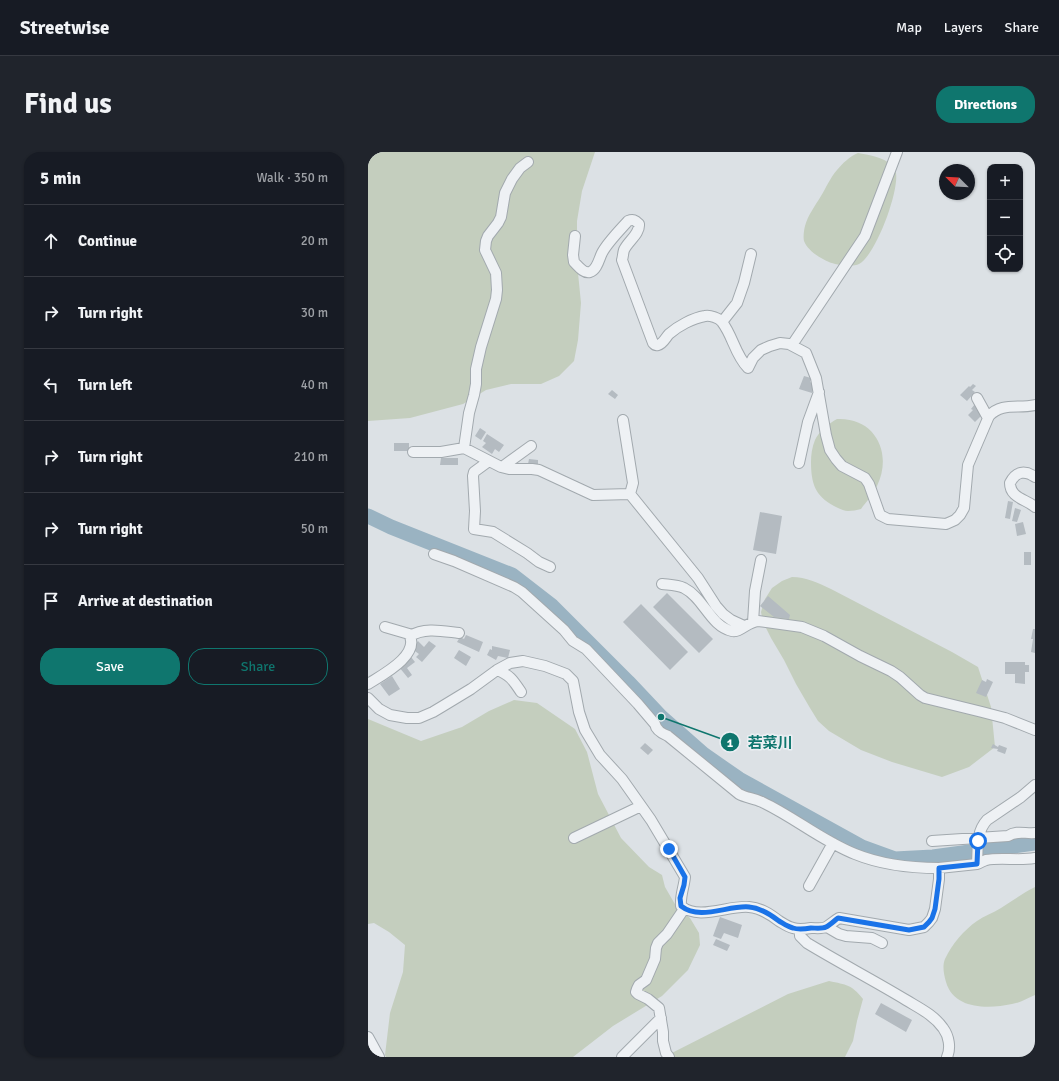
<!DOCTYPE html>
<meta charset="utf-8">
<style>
:root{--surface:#171b24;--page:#20242c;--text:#f1f3f6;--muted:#9ea1a6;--line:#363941;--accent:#0f766e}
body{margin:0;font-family:Signika,"Noto Sans JP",sans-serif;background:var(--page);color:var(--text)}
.controls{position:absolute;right:12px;top:12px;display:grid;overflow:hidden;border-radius:8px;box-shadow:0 1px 3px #0004}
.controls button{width:36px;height:36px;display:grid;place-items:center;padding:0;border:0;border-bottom:1px solid var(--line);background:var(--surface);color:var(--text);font:20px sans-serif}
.compass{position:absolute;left:571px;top:12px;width:36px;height:36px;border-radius:50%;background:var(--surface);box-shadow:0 1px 3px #0004;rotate:294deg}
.stop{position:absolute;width:12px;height:12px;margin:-9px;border:3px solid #1a73e8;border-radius:50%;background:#fff}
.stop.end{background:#1a73e8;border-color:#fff;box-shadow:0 1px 4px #0008}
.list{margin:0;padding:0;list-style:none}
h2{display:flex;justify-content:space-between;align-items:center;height:52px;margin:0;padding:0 16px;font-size:17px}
h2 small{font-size:13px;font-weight:400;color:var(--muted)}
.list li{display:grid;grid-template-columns:26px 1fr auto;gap:12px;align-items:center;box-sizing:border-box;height:72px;padding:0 16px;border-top:1px solid var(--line)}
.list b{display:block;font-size:15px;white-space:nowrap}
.list em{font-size:13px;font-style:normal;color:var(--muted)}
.actions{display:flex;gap:8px;padding:12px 16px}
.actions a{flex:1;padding:9px 0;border:1px solid var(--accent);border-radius:16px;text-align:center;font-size:14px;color:var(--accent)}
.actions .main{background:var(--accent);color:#fff}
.icon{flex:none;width:22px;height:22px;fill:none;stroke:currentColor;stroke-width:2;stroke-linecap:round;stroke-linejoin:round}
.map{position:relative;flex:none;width:667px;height:905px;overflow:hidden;border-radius:16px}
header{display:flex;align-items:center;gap:24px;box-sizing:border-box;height:56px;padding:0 20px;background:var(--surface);border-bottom:1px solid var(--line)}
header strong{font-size:19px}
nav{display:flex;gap:22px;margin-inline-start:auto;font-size:14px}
.intro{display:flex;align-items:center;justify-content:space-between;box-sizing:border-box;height:96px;padding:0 24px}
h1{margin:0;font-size:28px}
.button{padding:10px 18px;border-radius:16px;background:var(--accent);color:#fff;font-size:14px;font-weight:700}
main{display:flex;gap:24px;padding:0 24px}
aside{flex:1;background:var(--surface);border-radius:16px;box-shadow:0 1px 3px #0004}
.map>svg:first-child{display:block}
.green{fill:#c4cebe}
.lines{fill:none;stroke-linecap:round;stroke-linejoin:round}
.river{stroke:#9ab3c2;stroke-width:15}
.building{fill:#b4bbc1}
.minor-casing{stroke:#a2a9ae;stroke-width:12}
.minor{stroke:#eef1f4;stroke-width:10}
.route{stroke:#1a73e8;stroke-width:5}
.leader{fill:none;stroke:#0f766e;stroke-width:1.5}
.callout-dot{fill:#0f766e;stroke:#ebeff3;stroke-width:1.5}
.mark-label{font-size:12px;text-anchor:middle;font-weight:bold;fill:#fff}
.callout-label{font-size:15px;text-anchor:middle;font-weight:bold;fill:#0f766e;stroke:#ebeff3;stroke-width:3;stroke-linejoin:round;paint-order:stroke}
</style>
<header>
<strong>Streetwise</strong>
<nav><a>Map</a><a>Layers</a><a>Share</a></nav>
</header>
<div class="intro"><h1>Find us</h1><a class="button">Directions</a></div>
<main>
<aside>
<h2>5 min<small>Walk · 350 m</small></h2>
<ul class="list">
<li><svg class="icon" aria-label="ahead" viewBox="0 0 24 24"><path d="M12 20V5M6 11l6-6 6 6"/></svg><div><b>Continue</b></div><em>20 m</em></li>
<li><svg class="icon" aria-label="right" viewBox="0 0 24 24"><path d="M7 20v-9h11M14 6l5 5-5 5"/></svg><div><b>Turn right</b></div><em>30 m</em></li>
<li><svg class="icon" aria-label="left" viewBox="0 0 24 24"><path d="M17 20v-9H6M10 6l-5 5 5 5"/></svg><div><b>Turn left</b></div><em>40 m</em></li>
<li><svg class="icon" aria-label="right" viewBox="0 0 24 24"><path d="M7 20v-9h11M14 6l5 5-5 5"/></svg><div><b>Turn right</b></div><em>210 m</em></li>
<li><svg class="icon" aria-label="right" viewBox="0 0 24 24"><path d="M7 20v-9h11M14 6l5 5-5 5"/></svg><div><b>Turn right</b></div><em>50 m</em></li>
<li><svg class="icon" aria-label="arrive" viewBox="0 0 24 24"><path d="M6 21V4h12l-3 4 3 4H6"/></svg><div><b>Arrive at destination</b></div></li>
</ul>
<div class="actions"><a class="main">Save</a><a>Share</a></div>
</aside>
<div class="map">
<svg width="667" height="905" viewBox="0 0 667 905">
<rect width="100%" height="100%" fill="#dce1e5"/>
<path class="green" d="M0 0H227L214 39 209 69V111L213 151 210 188 206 209 191 224 173 232H143L118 238 95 252 42 266 0 269Z
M490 1C500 3 516 5 523 13 525 15 527 19 528 21 531 40 508 103 491 112 485 115 467 113 461 110 452 106 440 99 436 89 435 85 436 78 437 74 440 63 447 54 453 44 458 36 462 26 469 18 475 11 481 5 490 1Z
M469 267C507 265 525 301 509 334 505 343 498 350 493 357 489 358 484 359 480 359 475 359 470 356 466 354 447 344 443 331 443 310 443 303 444 295 447 288 450 281 461 271 469 267Z
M424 425C438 425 450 431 463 437L584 500 610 515 623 555 627 595 601 615 574 625 524 610 493 598 461 579 450 569 442 556 428 532 416 508 403 486 395 470 393 460 397 447 404 436 414 429Z
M146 548 169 551 207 577 219 600 230 642 253 686 281 715 294 723 297 735 308 754 322 766 331 781 332 793 320 818 294 844 245 874 205 905H18L17 903 22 861 35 820 37 793 21 780 6 771 0 772V567L53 589 94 575 121 559Z
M667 735V843C660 846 652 851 644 852 621 857 586 858 578 830 576 823 574 814 577 807 584 792 596 778 609 769 616 764 625 761 633 756 644 749 655 741 667 735Z
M461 829C479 833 483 832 495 847L489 869 485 889 477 905H296L420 842Z"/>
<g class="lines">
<path class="river" d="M0 364 23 375 144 423 184 454 260 530 293 565 335 602 371 627 494 695 527 707 565 705 667 691"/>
</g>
<path class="building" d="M436 224 443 226 442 230 444 231 445 235 444 241 431 237Z
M605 232 608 234 604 238 607 240 599 249 592 243 601 234 602 235Z
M244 238 250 243 247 247 240 242Z
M607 252 610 255 609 257 615 262 607 270 600 263 605 258 603 257Z
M112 276 118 280 113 288 107 284Z
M119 282 136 293 131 300 127 297 124 302 114 295 118 291 115 289Z
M26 291H41V299H26Z
M73 306H90V313H72Z
M161 307 170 308V313L160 312Z
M640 349 645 350 642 367 637 366Z
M647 356 653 358 649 370 644 369Z
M392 360 414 364 408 402 385 398Z
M655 370 658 382 649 384 647 372Z
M656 400H663V413H656Z
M299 441 345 487 331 501 285 455Z
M400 444 422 463 421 467 406 465 392 454Z
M273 452 320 500 302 518 255 470Z
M665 477H667V501L663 500 665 487H663Z
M98 483 115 490 111 500 89 490 92 485 96 487Z
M50 489 56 495 61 489 68 494 54 510 48 505 51 502 44 497Z
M124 494 142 498 140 506 130 504 128 508 119 503 122 497 124 498Z
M91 498 103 505 98 514 86 506Z
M43 505 47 510 39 516 44 523 40 526 31 515Z
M637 510H657V513H661V520H657V532L647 531V522H637Z
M24 524 32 537 21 544 12 532Z
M619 527 625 530 618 545 608 541 614 528 618 530Z
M277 591 285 598 280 603 272 596Z
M625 592 630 595 631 593 639 596 637 602 629 599 630 597 623 596Z
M352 765 374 773 370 786 356 781 353 787 345 784Z
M348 787 362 793 359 799 345 793Z
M513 851 544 868 538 880 507 862Z"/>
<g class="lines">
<g class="minor-casing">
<path id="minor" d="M207 84 205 103 206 110C210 114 216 122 222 120 229 118 231 107 234 101 239 91 252 78 260 69 265 67 267 68 271 72 272 82 260 89 256 98 255 101 255 105 254 108L285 191C287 193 287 194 290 193 295 192 298 185 301 182 310 174 325 166 337 164 342 163 351 166 354 170 365 184 367 203 380 216L385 206 393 198 402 194 412 191 421 192 438 201 448 226 458 283 462 298 468 307 474 314 497 326 501 332 512 363 520 367 578 372 587 368 592 363 596 356 600 313 621 264C634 250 650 257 667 253
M354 170 369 151 376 131 383 102
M424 193 497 84 529 0
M609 246 620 266
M255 268 265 331 262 342
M96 296 101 261 106 243 108 232V217L113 195 128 147 129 138 128 121 117 98 118 89 120 84 130 71 133 65 137 41 144 27 152 16 160 10
M45 300H73L96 296 133 315 141 317H164L171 318 225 343 262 342 330 426 348 454 355 462 363 468 376 474
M121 309 106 320 105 324 107 359 106 377 125 380 159 401 171 410 182 415
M431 311 440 270 451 240
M134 315 163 294
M667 325C657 318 648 319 642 331 642 346 658 347 667 355
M66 402 86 409 146 435 154 440 196 478 205 489 218 497 270 552 287 572C288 578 295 582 300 584L371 642C378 646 386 646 394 650 426 665 454 689 487 702 514 713 542 716 571 716
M294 432C302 433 309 433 316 436 336 446 342 474 364 479 372 481 379 470 390 469L434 475 456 484 492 504 523 519 532 525 552 543 557 546 614 560 637 566 667 578
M385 470 387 439 393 408
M42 484C57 475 74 479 91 481
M129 518C142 523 145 528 153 540
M0 532C14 523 53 503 41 482L17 475
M0 546 11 557 22 563 39 566H51L65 560 75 554 103 537 129 518 142 511 155 509 177 514 198 522 205 529 211 560 217 578 232 603 254 627 283 668 317 725C316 735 312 744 313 754 331 769 360 753 381 755 393 756 402 762 411 769 416 772 420 775 425 776 431 778 437 777 443 776 448 776 454 777 458 775 462 773 466 769 471 766L541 778 556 775 561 770 564 766 567 757 571 727V716L609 712C610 696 608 680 619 668L653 645 667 633
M206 686 273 654
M564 689 640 684C649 678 657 682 667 681
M609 712C612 711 615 709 618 708 633 705 651 709 667 706
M441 734 465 691
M459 775 471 782 478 784 504 786 514 791
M432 777V784L439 791C472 811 505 828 538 848 551 856 566 863 575 876 581 884 583 896 579 905
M0 885 11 905
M254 905 293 866
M301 905 298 901 295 889V880L291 856 280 847 270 842 268 840 269 837 271 833 278 828 287 807 288 796 290 791 299 782 316 757"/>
</g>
<use href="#minor" class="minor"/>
</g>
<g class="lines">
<path class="route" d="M301 697 317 725 316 733 312 746 313 754C332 769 360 753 381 755 393 756 402 762 411 769 416 772 420 775 425 776 431 778 437 777 443 776 448 776 454 777 458 775 462 773 466 769 470 766L541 778 556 775 561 770 564 766 567 757 571 727V716L609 712 610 689"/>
</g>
<path class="leader" d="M293 565L362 590"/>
<g class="callout-dot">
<circle cx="293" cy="565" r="4"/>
<circle cx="362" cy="590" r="10"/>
</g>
<g class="mark-label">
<text x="362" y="595">1</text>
</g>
<g class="callout-label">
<text x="402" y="596">若菜川</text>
</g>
</svg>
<div class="controls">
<button>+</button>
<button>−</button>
<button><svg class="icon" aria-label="locate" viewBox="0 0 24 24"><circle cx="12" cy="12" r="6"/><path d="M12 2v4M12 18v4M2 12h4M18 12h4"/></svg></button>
</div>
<svg class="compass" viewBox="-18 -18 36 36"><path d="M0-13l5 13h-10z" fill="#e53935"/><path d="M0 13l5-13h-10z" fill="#9ea1a6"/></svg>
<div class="stop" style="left:610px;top:689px"></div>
<div class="stop end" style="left:301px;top:697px"></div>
</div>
</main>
